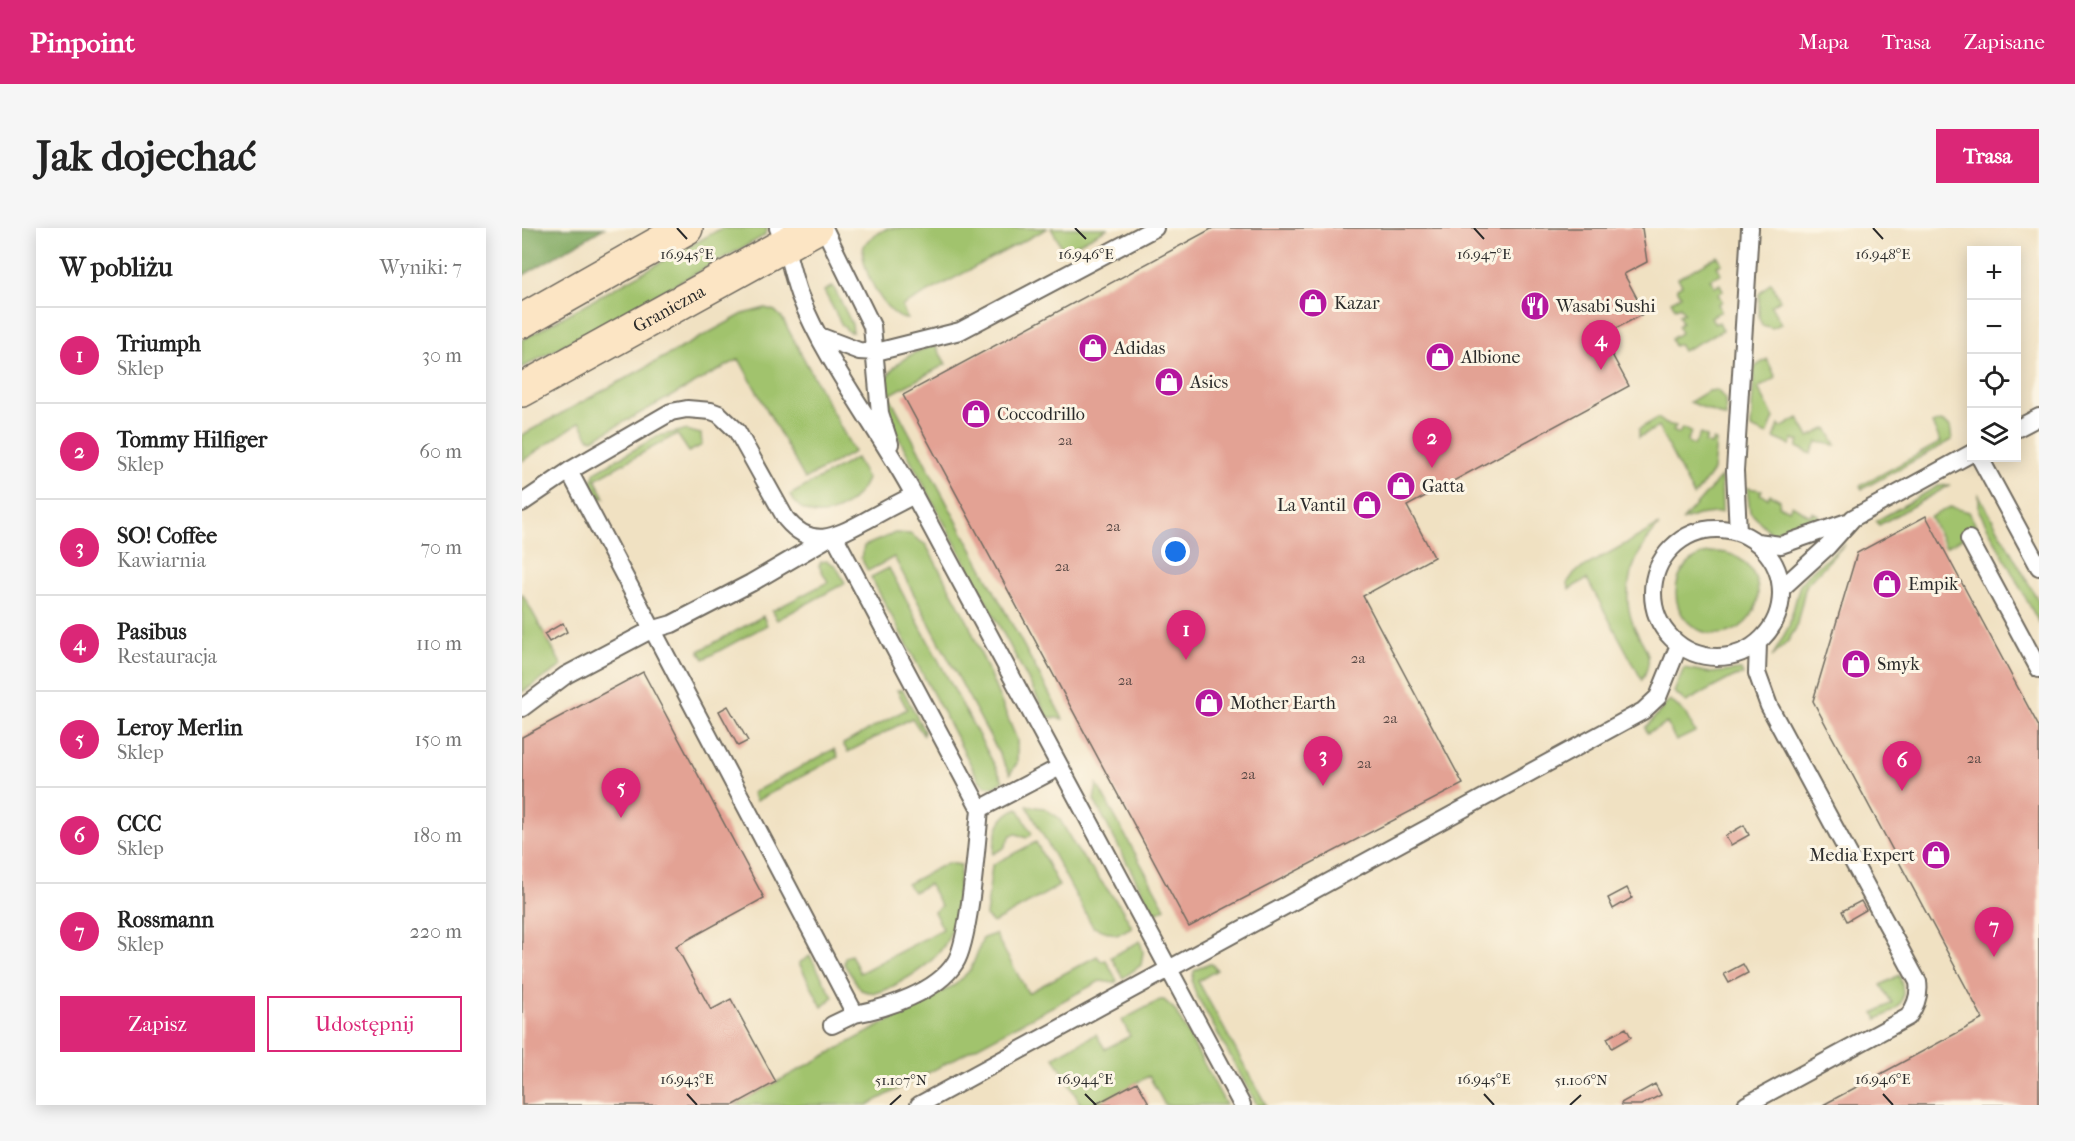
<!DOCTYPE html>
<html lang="pl">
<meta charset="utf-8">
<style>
:root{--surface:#fff;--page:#f6f6f6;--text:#222;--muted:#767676;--line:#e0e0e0;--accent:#db2777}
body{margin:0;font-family:"IM FELL French Canon",serif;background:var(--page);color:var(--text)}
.controls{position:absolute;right:18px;top:18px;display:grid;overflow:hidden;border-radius:0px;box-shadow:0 3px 15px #0003}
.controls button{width:54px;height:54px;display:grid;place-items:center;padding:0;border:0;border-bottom:2px solid var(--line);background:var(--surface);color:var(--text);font:30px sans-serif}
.you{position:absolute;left:654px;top:324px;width:21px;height:21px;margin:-15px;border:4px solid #fff;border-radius:50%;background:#1a73e8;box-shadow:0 0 0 9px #1a73e833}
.badge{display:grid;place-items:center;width:39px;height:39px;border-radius:50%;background:var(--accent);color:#fff;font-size:20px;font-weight:700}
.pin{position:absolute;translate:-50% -50px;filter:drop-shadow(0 2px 3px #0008)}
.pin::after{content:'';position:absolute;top:32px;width:21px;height:18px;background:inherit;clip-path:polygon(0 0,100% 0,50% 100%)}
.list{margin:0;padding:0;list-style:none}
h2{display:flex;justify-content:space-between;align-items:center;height:78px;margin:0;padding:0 24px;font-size:26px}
h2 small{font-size:20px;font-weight:400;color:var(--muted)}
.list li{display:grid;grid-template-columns:39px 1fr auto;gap:18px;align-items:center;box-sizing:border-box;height:96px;padding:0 24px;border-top:2px solid var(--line)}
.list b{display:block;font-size:22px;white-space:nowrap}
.list p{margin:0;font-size:20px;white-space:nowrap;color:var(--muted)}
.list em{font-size:20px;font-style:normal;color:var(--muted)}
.actions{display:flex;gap:12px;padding:18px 24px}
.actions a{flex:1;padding:14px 0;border:2px solid var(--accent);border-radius:0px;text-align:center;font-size:21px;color:var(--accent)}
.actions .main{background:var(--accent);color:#fff}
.icon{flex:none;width:33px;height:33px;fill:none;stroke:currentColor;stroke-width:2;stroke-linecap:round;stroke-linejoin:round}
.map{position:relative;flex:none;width:1517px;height:877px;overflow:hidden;border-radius:0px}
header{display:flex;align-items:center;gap:36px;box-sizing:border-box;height:84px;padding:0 30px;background:var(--accent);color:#fff}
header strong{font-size:28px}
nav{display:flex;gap:33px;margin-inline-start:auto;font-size:21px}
.intro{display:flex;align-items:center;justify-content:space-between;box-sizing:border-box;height:144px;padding:0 36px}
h1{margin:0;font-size:42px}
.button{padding:15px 27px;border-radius:0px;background:var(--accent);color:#fff;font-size:21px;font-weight:700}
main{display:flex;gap:36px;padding:0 36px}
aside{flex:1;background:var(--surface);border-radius:0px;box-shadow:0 3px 15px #0003}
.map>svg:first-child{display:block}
.green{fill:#a1c36d;stroke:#66774c;stroke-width:1.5}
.forest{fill:#80a960;stroke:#566a46;stroke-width:1.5}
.building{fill:#e3a294}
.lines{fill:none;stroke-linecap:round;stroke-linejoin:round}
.lane-casing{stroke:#706b60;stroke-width:20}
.secondary-casing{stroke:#706b60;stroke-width:36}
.lane{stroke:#fff;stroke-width:16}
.secondary{stroke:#fce5c4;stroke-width:33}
.ticks{fill:none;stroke:#2b2b2b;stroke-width:2}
.labels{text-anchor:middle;stroke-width:6;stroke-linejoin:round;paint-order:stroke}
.number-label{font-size:15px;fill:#594945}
.poi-label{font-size:18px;fill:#2b2b2b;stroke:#fcf5e5;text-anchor:start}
.street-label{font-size:18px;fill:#2b2b2b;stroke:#fcf5e5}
.ticks-label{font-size:15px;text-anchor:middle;fill:#2b2b2b;stroke:#fcf5e5;stroke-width:6;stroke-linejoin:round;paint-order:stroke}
</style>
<header>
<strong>Pinpoint</strong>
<nav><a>Mapa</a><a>Trasa</a><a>Zapisane</a></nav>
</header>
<div class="intro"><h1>Jak dojechać</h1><a class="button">Trasa</a></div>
<main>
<aside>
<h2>W pobliżu<small>Wyniki: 7</small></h2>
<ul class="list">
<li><span class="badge">1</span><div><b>Triumph</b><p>Sklep</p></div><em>30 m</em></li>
<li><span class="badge">2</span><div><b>Tommy Hilfiger</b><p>Sklep</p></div><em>60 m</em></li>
<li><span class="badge">3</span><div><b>SO! Coffee</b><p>Kawiarnia</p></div><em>70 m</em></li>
<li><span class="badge">4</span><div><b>Pasibus</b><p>Restauracja</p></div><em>110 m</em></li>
<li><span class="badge">5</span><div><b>Leroy Merlin</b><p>Sklep</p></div><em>150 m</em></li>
<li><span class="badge">6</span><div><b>CCC</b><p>Sklep</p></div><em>180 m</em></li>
<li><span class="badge">7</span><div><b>Rossmann</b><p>Sklep</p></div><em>220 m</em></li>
</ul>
<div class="actions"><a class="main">Zapisz</a><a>Udostępnij</a></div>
</aside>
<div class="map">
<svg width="1517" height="877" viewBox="0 0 1517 877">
<rect width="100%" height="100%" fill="#fcf5e5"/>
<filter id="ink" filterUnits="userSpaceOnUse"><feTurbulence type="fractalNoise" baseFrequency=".0167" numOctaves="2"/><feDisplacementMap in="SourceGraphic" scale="12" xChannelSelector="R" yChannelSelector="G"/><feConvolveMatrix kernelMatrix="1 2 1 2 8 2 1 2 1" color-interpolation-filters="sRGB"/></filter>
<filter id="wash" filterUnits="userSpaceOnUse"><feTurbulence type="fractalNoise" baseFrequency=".008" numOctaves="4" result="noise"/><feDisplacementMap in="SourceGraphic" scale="24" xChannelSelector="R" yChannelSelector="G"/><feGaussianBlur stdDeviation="1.35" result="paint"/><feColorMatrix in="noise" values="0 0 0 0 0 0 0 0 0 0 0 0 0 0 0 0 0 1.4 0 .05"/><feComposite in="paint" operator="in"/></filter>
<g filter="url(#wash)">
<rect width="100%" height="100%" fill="#f0e1c2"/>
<path class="green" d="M200 0H246L242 8 0 140V112Z
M366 0H526L380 78 385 91C364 91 333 33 343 16 348 8 359 4 366 0Z
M529 0H586L542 23Z
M1196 28 1200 36 1195 38 1199 46 1188 51 1193 59 1198 56 1201 63 1196 66 1200 73 1196 76 1199 83 1189 89 1193 96 1197 94 1201 102 1161 123 1157 116 1152 118 1149 111 1159 105 1156 98 1160 95 1157 87 1162 85 1158 78 1153 80 1149 73 1159 68 1155 60 1160 57 1156 50Z
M1249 54 1258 72 1249 78 1259 96 1250 100 1240 97 1237 90V66Z
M311 58 330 96 331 104H327L320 97 302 63Z
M243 80 253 83 260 90 332 224 283 251 217 131 71 211 67 210 58 194 0 233V207L221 86Z
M413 117 424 136 367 167 541 491 526 489 364 186C363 178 361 166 363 157 368 135 393 123 413 117Z
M1245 131 1254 150 1236 160 1252 190 1245 207 1229 200 1232 143 1234 138Z
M1195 162 1203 171 1204 189 1168 174 1186 163Z
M1136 190 1144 196 1154 198 1151 203 1157 206 1160 200 1169 204 1165 214 1172 217 1178 206 1185 209 1183 215 1189 217 1191 212 1194 213 1191 243 1172 268 1136 199 1117 209V201Z
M1276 190 1287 209 1305 200 1314 217 1295 214 1289 226 1275 219 1277 213 1271 211 1268 217 1252 210 1257 197 1259 200Z
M1419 193 1428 198 1430 212 1340 261 1338 258 1419 214 1410 196Z
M163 202 179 206 180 217 167 224 155 206 73 251 83 270H78L69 255 73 244 136 208Z
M334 230 345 251C333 281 289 304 268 267Z
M1199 249 1200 284 1176 287 1160 293Z
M1428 257 1357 297 1354 293 1416 258Z
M1225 260 1240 262 1238 266 1246 270 1248 266 1258 272 1257 278 1267 282 1270 277 1288 288 1290 284 1297 287 1296 290 1298 292 1267 309 1252 308 1228 284Z
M1457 267 1517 374V395L1457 283Z
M1428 279 1447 284 1456 302 1424 319 1408 289Z
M1137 297C1113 325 1097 359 1111 396 1120 419 1135 425 1120 452L1065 351 1047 361 1046 354 1053 344Z
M373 305 388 306 404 317 446 394 495 512V535L488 546 372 329 346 343 339 330 342 318Z
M1323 316 1284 357 1274 400 1266 413 1250 429 1267 398 1278 356 1287 345Z
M1154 365a41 41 0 1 1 82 0a41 41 0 1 1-82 0Z
M305 333 314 338 323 355 255 392 250 383 306 354 297 338 299 334Z
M367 340 481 553 473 559 464 558 457 552 349 349Z
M0 365 40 438 0 464Z
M241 388 245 397 182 431 177 423Z
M1162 440 1189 445 1219 442 1221 447 1211 449 1164 474 1152 464Z
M375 462H381L402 503 401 507 390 490 326 524 321 516 385 481Z
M1148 472 1163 485 1173 504 1154 513 1145 495 1125 505 1123 500Z
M312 521 316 529 234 573 230 565Z
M575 556 643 680 632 686 572 572Z
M505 578 522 580 537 590 555 622 598 678 610 699 595 707 571 699Z
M496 580 510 606 504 610 495 606 489 607 482 620 471 626C474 605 475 588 496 580Z
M514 614 537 658 471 695 464 688 470 637Z
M425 635 439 637C432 697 436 723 378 754 365 762 354 768 339 762L322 736 323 729 329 727 338 745 421 701 412 684 419 678 407 656 391 664 385 656Z
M473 706 506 765 575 728 579 733 584 732 595 753 592 755 578 753 346 877H212L433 757 449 741 461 710Z
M618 713 621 724 619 737 601 750 589 729Z
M288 728 311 769 300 779 277 735Z
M685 736H690L695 742 676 753 744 877H735L673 764 670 754 672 743Z
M1377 747C1386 773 1380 781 1355 791L1352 785 1370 775 1359 757Z
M638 772H642L653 782 704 877H643L627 848 573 877H559L532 829 574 806 583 821 608 808 600 792Z"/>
<path class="forest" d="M0 0H82L0 48Z"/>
<g id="blocks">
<path class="building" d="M691 0H1120L1125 34 1102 46 1123 85 1080 108 1107 158 885 278 912 329 841 368 941 556 667 699 381 167Z
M1404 288 1517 499V877H1301L1461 791 1291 473 1335 325Z
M41 395 45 404 27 414 22 406Z
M121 444 242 670 154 718 189 782 209 771 254 854 212 877H0V509Z
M206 478 226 513 216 518 197 483Z
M1222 597 1227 607 1209 617 1203 608Z
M1105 660 1110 670 1091 681 1086 670Z
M1339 673 1344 682 1325 693 1320 683Z
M1221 736 1226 745 1207 755 1202 746Z
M1104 800 1109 809 1090 820 1085 810Z
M615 854 627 875 624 877H572Z
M1133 856 1139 867 1119 877H1100L1099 875Z"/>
</g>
</g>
<g filter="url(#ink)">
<use href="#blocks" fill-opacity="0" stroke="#706b60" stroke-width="1.5"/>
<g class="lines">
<g class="lane-casing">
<path id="lane" d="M256 0C266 21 269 44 277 66 305 137 356 200 392 267L720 877
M302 0 350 98 358 185 368 216
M300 109 337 123 354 124 438 103 633 0
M1494 201 1517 189
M1458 230 1517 339
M0 275 47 243
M1131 365a64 64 0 1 1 128 0a64 64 0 1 1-128 0Z
M1216 304 1213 243 1228 0
M313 309 458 581C455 612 448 713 433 735 415 764 365 780 333 786L47 243 149 184 165 181 189 183 197 186 215 203 264 291C290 322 313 309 343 293 359 284 376 275 392 267
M1447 311 1517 441
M1235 314 1259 317 1325 294
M1259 361 1306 318 1331 290 1450 225
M0 480 44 447 129 402 150 396 229 355 306 310
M458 581 538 539
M310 797 333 786
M397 877 1121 483 1136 469 1157 417
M1224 877 1386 789C1394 778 1398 767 1396 754L1247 478 1235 445 1236 415"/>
</g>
<g class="secondary-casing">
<g id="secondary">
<path d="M0 93 164 0"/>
<path id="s1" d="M0 162 293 0"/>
</g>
</g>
<use href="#lane" class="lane"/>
<use href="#secondary" class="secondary"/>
</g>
</g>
<path class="ticks" d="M155 0 165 11M553 0 564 11M952 0 962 11M1351 0 1361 11M165 866 175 877M563 866 574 877M962 866 972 877M1361 866 1371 877M368 877 379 867M1048 877 1059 867"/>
<defs>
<g id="shop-disc" transform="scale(1.5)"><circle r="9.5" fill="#b5179e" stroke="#fcf5e5"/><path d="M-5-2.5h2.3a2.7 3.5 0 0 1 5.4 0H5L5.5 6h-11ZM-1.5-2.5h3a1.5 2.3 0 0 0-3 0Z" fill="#fff"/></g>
<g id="restaurant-disc" transform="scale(1.5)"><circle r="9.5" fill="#b5179e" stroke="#fcf5e5"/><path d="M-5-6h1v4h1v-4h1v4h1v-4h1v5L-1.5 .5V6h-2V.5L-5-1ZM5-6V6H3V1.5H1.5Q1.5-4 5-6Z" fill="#fff"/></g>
</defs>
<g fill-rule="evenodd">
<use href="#shop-disc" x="791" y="75"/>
<use href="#restaurant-disc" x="1013" y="78"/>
<use href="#shop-disc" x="571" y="120"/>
<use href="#shop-disc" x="918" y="129"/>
<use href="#shop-disc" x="647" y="154"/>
<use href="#shop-disc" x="454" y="186"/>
<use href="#shop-disc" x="879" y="258"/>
<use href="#shop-disc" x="845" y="277"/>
<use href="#shop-disc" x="1365" y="356"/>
<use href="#shop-disc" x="1334" y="436"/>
<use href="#shop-disc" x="687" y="475"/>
<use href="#shop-disc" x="1414" y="627"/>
</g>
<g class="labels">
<g class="number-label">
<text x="543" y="217">2a</text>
<text x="591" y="303">2a</text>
<text x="540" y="343">2a</text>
<text x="836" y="435">2a</text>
<text x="603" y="457">2a</text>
<text x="868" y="495">2a</text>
<text x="1452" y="535">2a</text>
<text x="842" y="540">2a</text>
<text x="726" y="551">2a</text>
</g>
<g class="poi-label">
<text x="812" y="81">Kazar</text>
<text x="1034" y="84">Wasabi Sushi</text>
<text x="592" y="126">Adidas</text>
<text x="939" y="135">Albione</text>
<text x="668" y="160">Asics</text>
<text x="475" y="192">Coccodrillo</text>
<text x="900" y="264">Gatta</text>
<text x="824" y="283" text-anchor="end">La Vantil</text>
<text x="1386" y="362">Empik</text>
<text x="1355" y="442">Smyk</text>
<text x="708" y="481">Mother Earth</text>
<text x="1393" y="633" text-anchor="end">Media Expert</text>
</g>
<g class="street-label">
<text dy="6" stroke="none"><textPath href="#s1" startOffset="168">Graniczna</textPath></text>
</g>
</g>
<g class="ticks-label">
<text x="1361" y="31">16.948°E</text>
<text x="165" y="31">16.945°E</text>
<text x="962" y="31">16.947°E</text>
<text x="564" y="31">16.946°E</text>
<text x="165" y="856">16.943°E</text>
<text x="563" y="856">16.944°E</text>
<text x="962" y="856">16.945°E</text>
<text x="1361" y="856">16.946°E</text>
<text x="379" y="857">51.107°N</text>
<text x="1059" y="857">51.106°N</text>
</g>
</svg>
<div class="controls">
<button>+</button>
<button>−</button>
<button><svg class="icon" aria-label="locate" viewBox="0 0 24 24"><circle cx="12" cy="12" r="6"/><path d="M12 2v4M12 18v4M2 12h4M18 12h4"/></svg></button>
<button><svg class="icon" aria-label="layers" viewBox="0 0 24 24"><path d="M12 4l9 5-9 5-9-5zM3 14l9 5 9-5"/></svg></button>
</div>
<div class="you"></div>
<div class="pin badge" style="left:664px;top:432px">1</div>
<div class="pin badge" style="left:910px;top:240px">2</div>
<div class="pin badge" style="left:801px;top:558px">3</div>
<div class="pin badge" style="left:1079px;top:142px">4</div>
<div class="pin badge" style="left:99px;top:590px">5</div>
<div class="pin badge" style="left:1380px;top:563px">6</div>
<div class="pin badge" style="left:1472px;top:729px">7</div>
</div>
</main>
